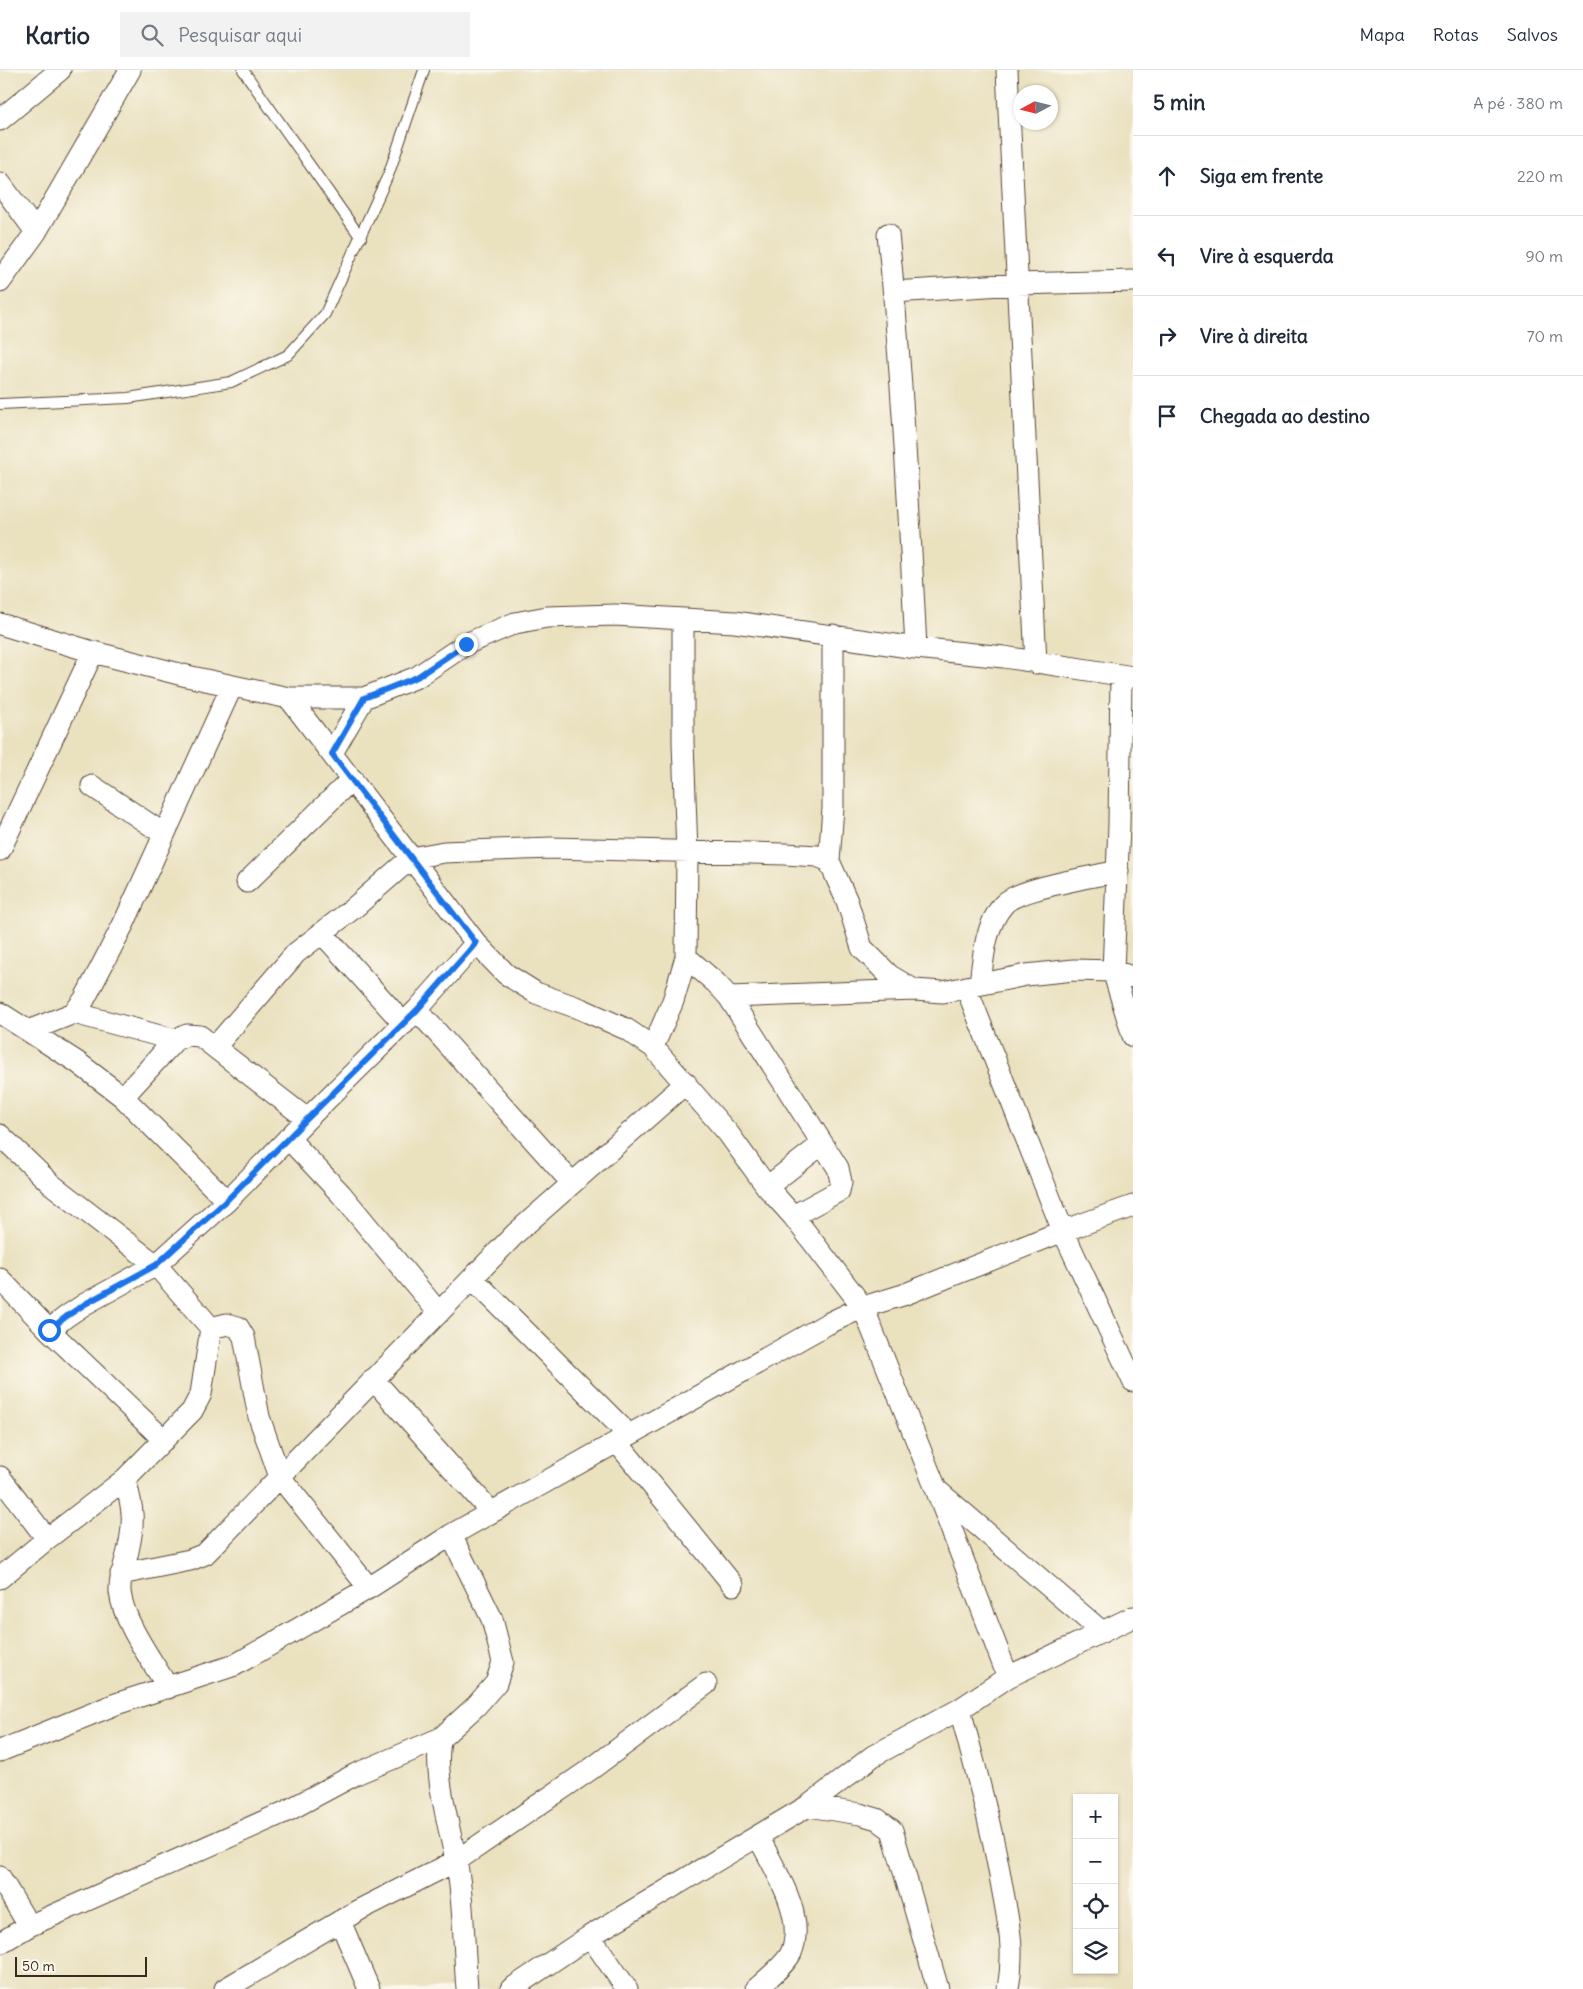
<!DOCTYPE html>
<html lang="pt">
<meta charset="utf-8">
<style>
:root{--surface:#fff;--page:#f2f2f3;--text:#1f2937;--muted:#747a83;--line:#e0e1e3}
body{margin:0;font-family:Delius,sans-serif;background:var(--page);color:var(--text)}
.controls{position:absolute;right:15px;bottom:15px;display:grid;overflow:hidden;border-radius:0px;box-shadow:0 1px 4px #0004}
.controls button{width:45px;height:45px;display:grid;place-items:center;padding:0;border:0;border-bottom:1px solid var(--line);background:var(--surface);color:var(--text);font:25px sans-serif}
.compass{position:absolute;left:1013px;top:15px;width:45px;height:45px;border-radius:50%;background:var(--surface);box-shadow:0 1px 4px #0004;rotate:263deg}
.scale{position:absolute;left:15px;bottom:12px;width:132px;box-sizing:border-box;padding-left:5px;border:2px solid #3b2a1e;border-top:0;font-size:14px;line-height:18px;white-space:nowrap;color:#3b2a1e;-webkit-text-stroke:4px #fbf7ec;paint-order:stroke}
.stop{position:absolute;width:15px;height:15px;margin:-11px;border:4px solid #1a73e8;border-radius:50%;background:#fff}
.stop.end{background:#1a73e8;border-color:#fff;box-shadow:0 1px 5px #0008}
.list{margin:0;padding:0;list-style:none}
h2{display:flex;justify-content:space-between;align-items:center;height:65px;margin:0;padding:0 20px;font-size:21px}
h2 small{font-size:16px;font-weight:400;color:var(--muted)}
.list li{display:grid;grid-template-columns:32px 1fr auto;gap:15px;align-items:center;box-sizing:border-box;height:80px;padding:0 20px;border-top:1px solid var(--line)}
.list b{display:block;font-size:19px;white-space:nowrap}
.list em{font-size:16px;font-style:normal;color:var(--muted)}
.icon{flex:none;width:28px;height:28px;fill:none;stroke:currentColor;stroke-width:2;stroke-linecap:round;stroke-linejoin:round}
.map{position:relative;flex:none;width:1133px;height:1919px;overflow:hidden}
header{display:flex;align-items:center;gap:30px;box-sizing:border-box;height:70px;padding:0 25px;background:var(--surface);border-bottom:1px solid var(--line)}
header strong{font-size:24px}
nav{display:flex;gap:28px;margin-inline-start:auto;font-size:18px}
.search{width:350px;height:45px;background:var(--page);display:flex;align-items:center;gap:12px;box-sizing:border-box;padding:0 18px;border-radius:0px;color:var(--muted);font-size:19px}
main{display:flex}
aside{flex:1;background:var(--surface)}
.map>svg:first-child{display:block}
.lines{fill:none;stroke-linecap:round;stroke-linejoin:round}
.lane-casing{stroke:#554536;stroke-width:12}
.street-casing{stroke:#554536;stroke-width:23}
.lane{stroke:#fff;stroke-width:10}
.street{stroke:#fff;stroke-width:21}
.route{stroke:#1a73e8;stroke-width:6}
</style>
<header>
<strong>Kartio</strong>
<div class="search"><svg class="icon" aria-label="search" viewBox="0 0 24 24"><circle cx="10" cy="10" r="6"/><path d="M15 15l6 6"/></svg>Pesquisar aqui</div>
<nav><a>Mapa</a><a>Rotas</a><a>Salvos</a></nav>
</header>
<main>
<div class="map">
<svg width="1133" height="1919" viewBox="0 0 1133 1919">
<rect width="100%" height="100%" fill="#fbf7ec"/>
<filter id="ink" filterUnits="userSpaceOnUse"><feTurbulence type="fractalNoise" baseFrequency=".02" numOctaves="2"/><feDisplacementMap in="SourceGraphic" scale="10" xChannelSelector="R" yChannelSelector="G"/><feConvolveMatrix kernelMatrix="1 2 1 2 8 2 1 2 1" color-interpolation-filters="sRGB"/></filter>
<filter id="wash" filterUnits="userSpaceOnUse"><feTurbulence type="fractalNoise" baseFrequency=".0096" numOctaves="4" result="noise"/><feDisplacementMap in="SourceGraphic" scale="20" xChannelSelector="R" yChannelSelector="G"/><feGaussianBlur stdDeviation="1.12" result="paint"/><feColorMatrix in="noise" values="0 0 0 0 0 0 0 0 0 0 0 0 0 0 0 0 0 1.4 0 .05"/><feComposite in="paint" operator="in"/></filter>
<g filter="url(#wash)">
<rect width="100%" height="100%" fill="#eae1bf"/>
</g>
<g filter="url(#ink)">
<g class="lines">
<g class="lane-casing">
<path id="lane" d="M243 0 361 168
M0 334 128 328 231 312 288 285 325 244 389 103 424 0"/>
</g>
<g class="street-casing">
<path id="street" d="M1007 0 1036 593
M0 50 60 0
M0 113 36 162
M888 164C902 301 909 440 916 578
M0 212 36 162 130 0
M894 222 1017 214 1133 211
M0 554 93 582 187 606 289 628H364L417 607 466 574 515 553 547 547 615 545 735 552 916 578 1004 587 1133 607
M833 565V738L829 791 847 831 862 878 889 905 914 920 943 922 1026 905 1074 900 1113 901 1133 907
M1121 606 1119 755 1113 901 1133 966
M289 628 476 873 506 904 536 923 581 939 626 959 653 977 728 1063 767 1117 793 1146 863 1237 936 1419 1008 1607
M332 683 364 628
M92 716 164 764
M0 780 93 582
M247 812 352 709
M323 864 404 954
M686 887 716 913 729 927 838 1098 841 1112 839 1121 793 1146
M980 914C983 888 985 855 1004 834 1018 818 1094 807 1118 801
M966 917 1063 1161 1133 1311
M729 927 914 920
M417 940 572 1113
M0 943 77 992 123 1027 227 1131
M74 943 175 970
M28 961 74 943 84 930 124 853 232 616
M215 977 296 883 355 837 411 788 444 782 551 778 785 784 817 786 829 791
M653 977 673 931 686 887 687 783 683 672V549
M123 1027 175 970 187 965 200 966 307 1049
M0 1065 51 1114 156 1195 211 1258 201 1324 192 1341 125 1409 47 1469 0 1508
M288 1068 341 1124 439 1243
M767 1117 822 1074
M0 1209 49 1260 164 1370
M473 1209 629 1365
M211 1258 227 1254 238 1257 244 1267 259 1347 280 1407 369 1518
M49 1260 67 1246 85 1234 156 1195 227 1131 307 1049 417 940 476 873
M373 1309 491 1442
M617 1372 733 1515
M0 1407 47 1469
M125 1409C133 1438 135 1451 128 1481 125 1495 119 1507 120 1522 124 1554 152 1590 168 1618
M938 1421 1102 1562
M121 1504 190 1490 205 1484 516 1163 686 1013
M960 1639C975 1698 992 1757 1002 1817 1009 1855 1015 1880 1008 1919
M441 1668C431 1703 454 1770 459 1808 464 1844 464 1882 467 1919
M0 1681 116 1634 235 1595 369 1518 451 1465 827 1254 863 1237 903 1225 1063 1161 1133 1136
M808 1736 860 1744 877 1749 892 1760 938 1919
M0 1807 29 1856
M340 1851 369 1919
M590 1866 627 1919
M0 1873 29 1856 287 1741 356 1704 441 1668 476 1636 496 1613 503 1592 492 1549 451 1465
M225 1919 359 1840 456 1791 591 1699 706 1614
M511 1919 590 1866 808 1736 873 1686 960 1639 1008 1607 1133 1547
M756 1919C765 1911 786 1894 791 1883 807 1846 774 1799 758 1766"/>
</g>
<use href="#lane" class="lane"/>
<use href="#street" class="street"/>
</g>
</g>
<g class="lines" filter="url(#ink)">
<path class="route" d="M49 1260 67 1246 85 1234 156 1195 226 1131 307 1049 417 940 476 873 332 684 364 628 417 607 466 574"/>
</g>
</svg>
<div class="controls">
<button>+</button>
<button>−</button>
<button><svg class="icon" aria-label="locate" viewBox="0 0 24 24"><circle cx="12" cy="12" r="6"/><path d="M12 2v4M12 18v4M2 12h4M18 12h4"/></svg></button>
<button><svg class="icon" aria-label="layers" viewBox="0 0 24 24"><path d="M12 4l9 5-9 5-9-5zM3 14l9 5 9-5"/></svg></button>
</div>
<svg class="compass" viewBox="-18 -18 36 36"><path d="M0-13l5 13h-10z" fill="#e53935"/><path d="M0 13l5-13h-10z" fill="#747a83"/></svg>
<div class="scale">50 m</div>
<div class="stop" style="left:49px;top:1260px"></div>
<div class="stop end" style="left:466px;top:574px"></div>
</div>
<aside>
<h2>5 min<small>A pé · 380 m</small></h2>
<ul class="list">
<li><svg class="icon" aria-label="ahead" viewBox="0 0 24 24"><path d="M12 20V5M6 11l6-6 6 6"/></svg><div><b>Siga em frente</b></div><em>220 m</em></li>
<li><svg class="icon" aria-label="left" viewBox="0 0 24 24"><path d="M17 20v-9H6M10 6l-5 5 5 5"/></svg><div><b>Vire à esquerda</b></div><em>90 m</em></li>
<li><svg class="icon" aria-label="right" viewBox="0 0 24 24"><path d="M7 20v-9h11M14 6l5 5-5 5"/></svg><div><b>Vire à direita</b></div><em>70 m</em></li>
<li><svg class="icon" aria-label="arrive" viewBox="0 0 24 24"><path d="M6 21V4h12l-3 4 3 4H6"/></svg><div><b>Chegada ao destino</b></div></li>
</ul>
</aside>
</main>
